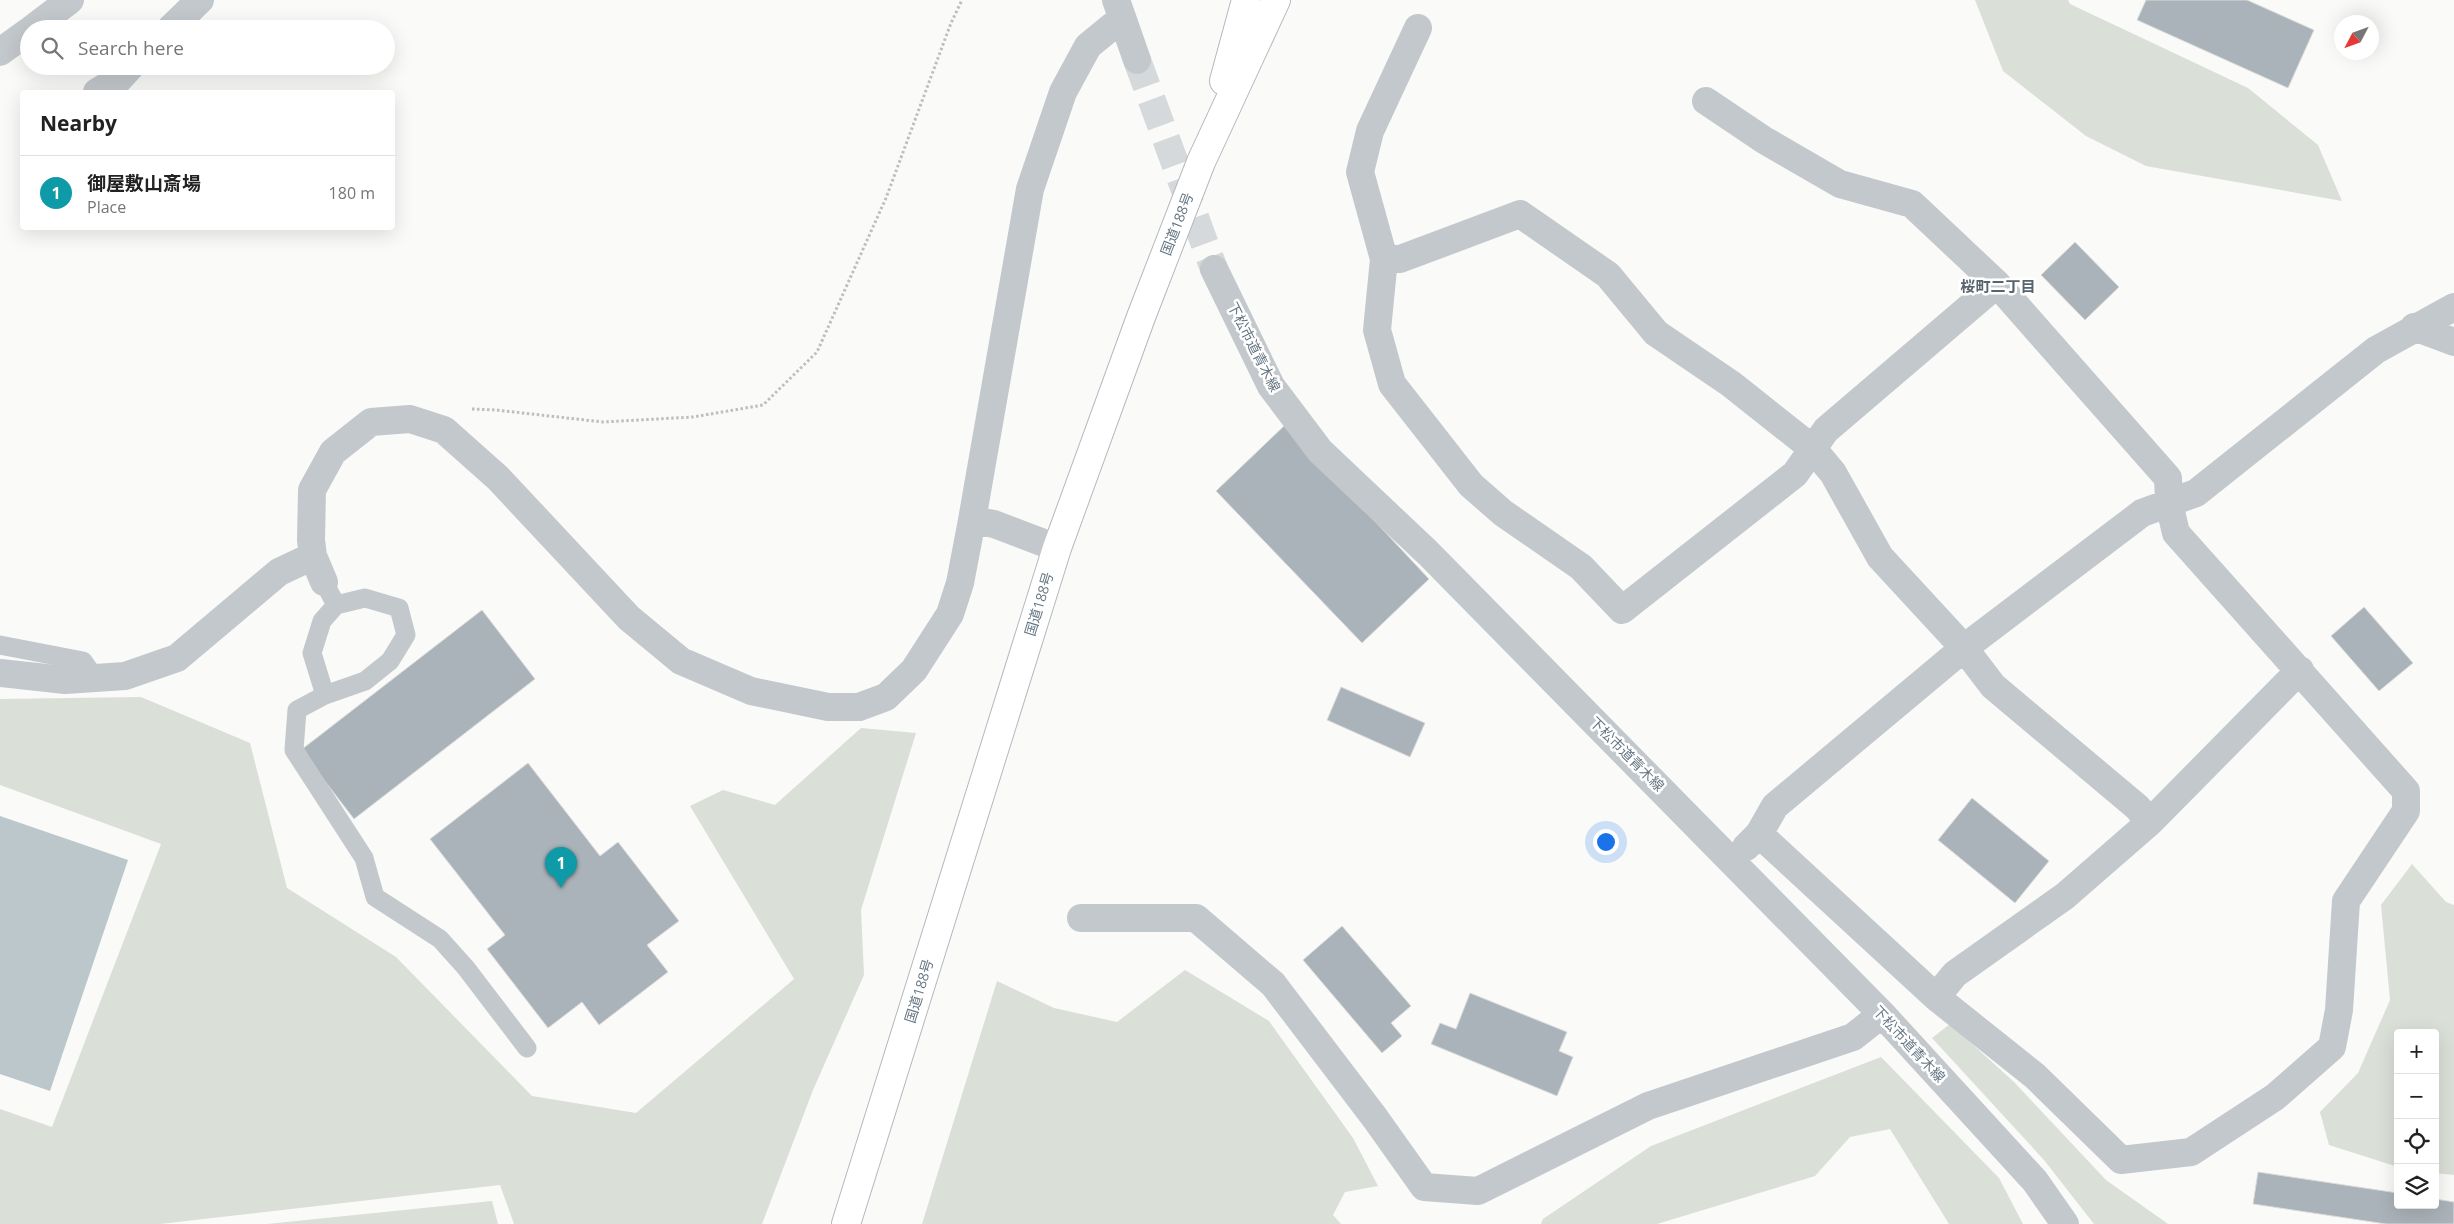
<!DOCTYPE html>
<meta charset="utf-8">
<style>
:root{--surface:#fff;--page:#f6f6f6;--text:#222;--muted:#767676;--line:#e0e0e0;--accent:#2563eb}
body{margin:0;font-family:"Open Sans","Noto Sans JP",sans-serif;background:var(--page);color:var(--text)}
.controls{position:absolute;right:15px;bottom:15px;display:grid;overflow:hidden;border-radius:5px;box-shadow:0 5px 20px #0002}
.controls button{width:45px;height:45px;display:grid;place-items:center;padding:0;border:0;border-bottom:1px solid var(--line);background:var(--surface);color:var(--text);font:25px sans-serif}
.compass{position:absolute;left:2334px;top:15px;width:45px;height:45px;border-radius:50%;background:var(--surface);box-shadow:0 5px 20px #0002;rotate:229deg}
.you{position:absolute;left:1605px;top:841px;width:18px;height:18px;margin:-12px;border:4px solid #fff;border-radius:50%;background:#1a73e8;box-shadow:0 0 0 8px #1a73e833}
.badge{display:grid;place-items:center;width:32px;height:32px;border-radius:50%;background:var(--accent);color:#fff;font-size:16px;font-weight:700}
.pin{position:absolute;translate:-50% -41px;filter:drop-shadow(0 1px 2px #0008)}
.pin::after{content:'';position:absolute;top:26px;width:18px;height:15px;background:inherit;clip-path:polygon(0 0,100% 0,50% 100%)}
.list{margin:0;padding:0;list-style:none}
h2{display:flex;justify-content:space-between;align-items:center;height:65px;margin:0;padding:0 20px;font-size:21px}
h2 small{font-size:16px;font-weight:400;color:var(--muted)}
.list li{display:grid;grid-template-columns:32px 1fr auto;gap:15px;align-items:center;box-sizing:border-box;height:75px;padding:0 20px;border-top:1px solid var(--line)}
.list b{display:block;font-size:19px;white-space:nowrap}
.list p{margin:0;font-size:16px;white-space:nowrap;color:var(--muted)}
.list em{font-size:16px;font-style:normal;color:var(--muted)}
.icon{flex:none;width:28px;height:28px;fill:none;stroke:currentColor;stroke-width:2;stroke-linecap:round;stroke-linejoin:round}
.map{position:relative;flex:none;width:2454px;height:1224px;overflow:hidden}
.search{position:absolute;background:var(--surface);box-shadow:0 5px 20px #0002;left:20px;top:20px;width:375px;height:55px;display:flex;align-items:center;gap:12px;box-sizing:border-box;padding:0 18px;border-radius:28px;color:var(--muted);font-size:19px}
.panel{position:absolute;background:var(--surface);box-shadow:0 5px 20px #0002;left:20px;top:90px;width:375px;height:140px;border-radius:5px}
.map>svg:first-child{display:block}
.green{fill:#dadfd7}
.water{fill:#bbc7cb}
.building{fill:#aab3b9;stroke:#dcdcda}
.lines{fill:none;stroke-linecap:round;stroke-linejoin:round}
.street-tunnel{stroke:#d5d9db;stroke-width:28;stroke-dasharray:28 14;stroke-linecap:butt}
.highway-casing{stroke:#b4b9bd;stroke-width:30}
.path{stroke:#bbbfc2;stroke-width:3;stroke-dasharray:2.5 2.5;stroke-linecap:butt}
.lane{stroke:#c3c8cc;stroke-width:19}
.street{stroke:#c3c8cc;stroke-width:28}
.highway{stroke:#fff;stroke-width:28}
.labels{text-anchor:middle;stroke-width:5;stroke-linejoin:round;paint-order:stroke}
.street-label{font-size:14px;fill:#657683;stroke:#fff}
.neighbourhood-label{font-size:15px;font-weight:bold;fill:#57646e;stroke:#fff}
</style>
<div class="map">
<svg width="2454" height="1224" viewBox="0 0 2454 1224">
<rect width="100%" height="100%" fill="#fafaf8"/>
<path class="green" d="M1975 0H2068L2070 4 2248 88 2318 145 2342 201 2146 166 2086 136 2003 71Z
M141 697 250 743 287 888 396 957 532 1096 636 1113 794 979 690 806 723 790 775 805 861 728 916 733 861 910 864 975 813 1090 762 1224H514L500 1185 160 1224H0V1109L52 1127 161 844 0 785V699Z
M2412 864 2446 902 2454 905V1175L2435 1173V1033H2398V1167L2329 1145 2320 1112 2358 1073 2390 1000 2381 905Z
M1185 970 1269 1021 1353 1138 1378 1186 1345 1192 1333 1215 1341 1224H922L997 981 1054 1008 1117 1022Z
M1950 1024 2014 1082 2106 1180 2168 1224H2094L2044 1160 1932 1038Z
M1881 1057 1999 1178 2023 1224H1949L1890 1129 1850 1137 1815 1176 1657 1224H1541L1543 1219 1651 1146Z
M492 1201 498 1224H267Z"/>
<path class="water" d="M0 816 128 860 50 1091 0 1074Z"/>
<path class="building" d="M2146 0H2247L2314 30 2288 88 2137 20Z
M2075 242 2119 287 2085 320 2041 275Z
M1285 425 1429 579 1362 643 1216 491Z
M2364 607 2413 663 2379 691 2331 636Z
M482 610 535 679 354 819 301 750Z
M1341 687 1425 723 1410 757 1327 720Z
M528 763 600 856 618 842 679 921 647 945 668 972 599 1025 582 1002 548 1028 487 949 505 935 430 839Z
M1972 798 2049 861 2015 903 1938 840Z
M1342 926 1411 1006 1391 1023 1402 1036 1382 1053 1303 960Z
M1470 993 1567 1032 1559 1051 1573 1057 1557 1096 1431 1044 1440 1023 1456 1029Z
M2258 1172 2398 1193V1205H2435V1199L2454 1202V1224H2386L2253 1204Z"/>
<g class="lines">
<path class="street-tunnel" d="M1137 60 1214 269"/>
<g class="highway-casing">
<path id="highway" d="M1224 81 1246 0
M846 1224 1057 548 1141 317 1201 162 1276 0"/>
</g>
<path class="path" d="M472 409 496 410 603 422 693 417 763 405 817 352 886 198 951 23 962 0"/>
<path class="lane" d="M324 582 336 605 365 598 399 608 406 635 390 661 365 681 325 695 297 710 294 750 364 858 375 897 440 939 466 968 527 1048
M0 645 83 661 95 678
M325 695 312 653 322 621 336 605"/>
<path class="street" d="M1116 0 1137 60
M1418 28 1370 131 1360 172 1384 259 1377 330 1392 384 1471 485 1503 513 1581 567 1622 610 1795 474 1826 430 1997 284
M32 29 70 0
M170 29 200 0
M0 52 29 31
M97 92 119 79 131 66
M1706 101 1764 140 1840 184 1912 204 1997 284 2168 478 2169 503 2176 533 2406 791V811L2346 901 2339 1010 2332 1047 2275 1097 2191 1152 2121 1160 2035 1076 1936 997 1759 834
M1384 259H1400L1520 214 1608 275 1656 333 1731 384 1813 449 1833 473 1880 557 1964 648 1993 686 2137 807 2150 822
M1214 269 1271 386 1320 451 1428 553 1882 1014 2035 1181 2065 1224
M2414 327 2454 342
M972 520 994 524 1057 548
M324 582 313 556 311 540 312 490 333 452 371 422 410 419 444 430 498 478 629 618 681 661 751 691 828 707H859L886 697 914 670 950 614 960 583 972 520 1030 189 1063 92 1088 46 1121 19
M0 673 65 680 125 676 177 658 279 572 313 556
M1746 847 1759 834 1775 806 1964 648 2142 513 2196 493 2376 350 2454 307
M1081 918H1196L1273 984 1375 1118 1424 1187 1478 1191 1648 1106 1853 1037 1882 1014
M1936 997 1955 974 2065 896 2150 822 2300 670"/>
<use href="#highway" class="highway"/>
</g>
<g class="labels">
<g class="street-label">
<text transform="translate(1177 224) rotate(-69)" y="5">国道188号</text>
<text transform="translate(1254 347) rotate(63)" y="5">下松市道青木線</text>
<text transform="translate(1039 604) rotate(-73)" y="5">国道188号</text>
<text transform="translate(1627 754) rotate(45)" y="5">下松市道青木線</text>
<text transform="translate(919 991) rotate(-73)" y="5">国道188号</text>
<text transform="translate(1909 1044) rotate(47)" y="5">下松市道青木線</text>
</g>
<g class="neighbourhood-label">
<text x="1998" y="292">桜町二丁目</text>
</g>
</g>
</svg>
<div class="controls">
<button>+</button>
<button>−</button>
<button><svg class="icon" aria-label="locate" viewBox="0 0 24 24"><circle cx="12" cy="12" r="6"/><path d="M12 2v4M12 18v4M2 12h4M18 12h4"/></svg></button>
<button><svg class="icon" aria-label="layers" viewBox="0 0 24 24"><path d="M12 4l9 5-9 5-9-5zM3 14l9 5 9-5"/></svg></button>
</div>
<svg class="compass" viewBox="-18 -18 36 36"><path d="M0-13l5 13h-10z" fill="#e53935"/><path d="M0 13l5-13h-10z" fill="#767676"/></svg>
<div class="you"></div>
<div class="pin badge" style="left:561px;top:888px;background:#0f9aa8">1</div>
<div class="search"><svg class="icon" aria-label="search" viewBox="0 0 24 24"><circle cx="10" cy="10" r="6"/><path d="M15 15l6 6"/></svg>Search here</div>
<section class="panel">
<h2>Nearby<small></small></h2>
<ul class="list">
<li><span class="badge" style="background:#0f9aa8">1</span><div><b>御屋敷山斎場</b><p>Place</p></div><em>180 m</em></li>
</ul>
</section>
</div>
